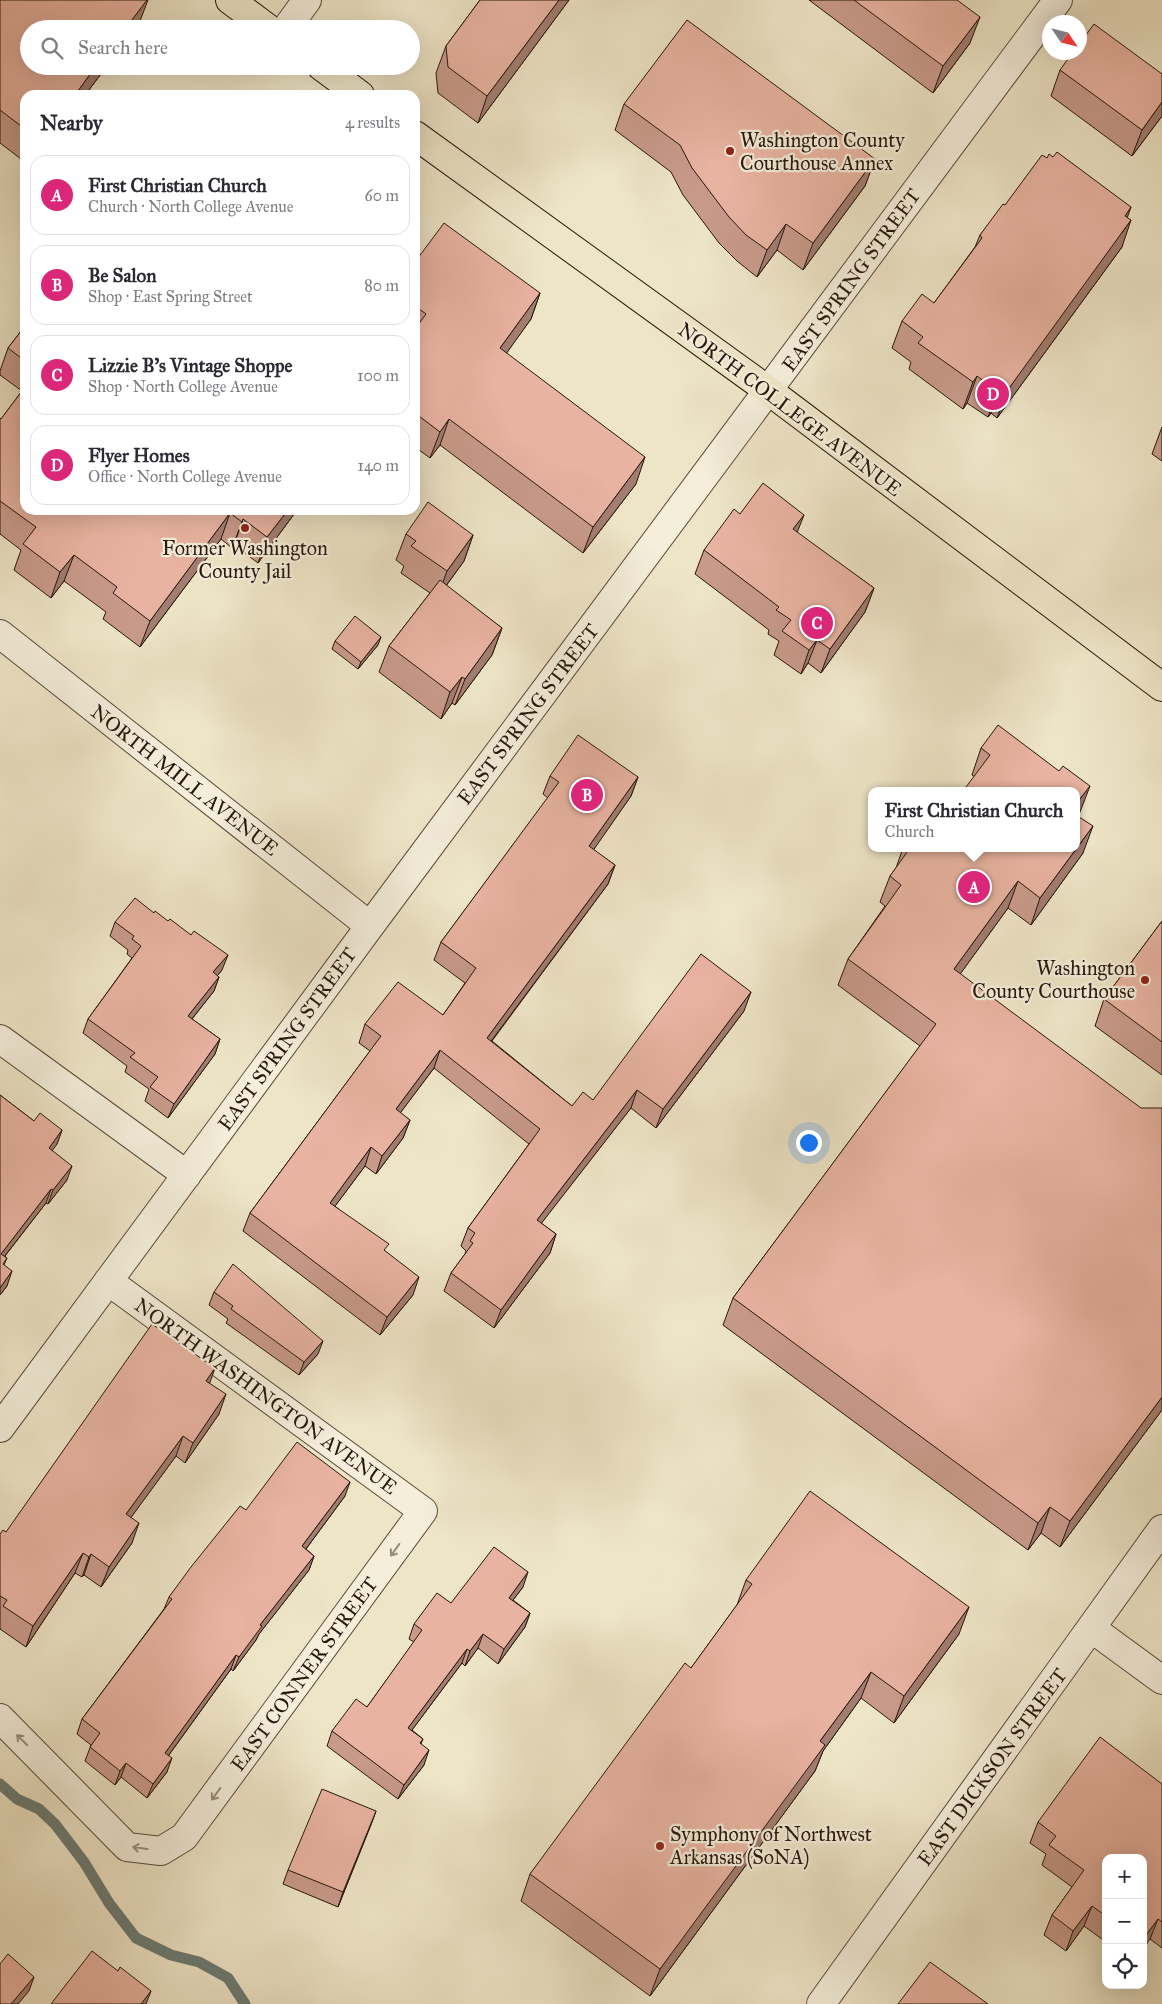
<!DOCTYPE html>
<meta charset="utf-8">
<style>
:root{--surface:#fff;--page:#f7f7f7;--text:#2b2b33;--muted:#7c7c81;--line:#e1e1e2;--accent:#db2777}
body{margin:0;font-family:"IM FELL Great Primer",serif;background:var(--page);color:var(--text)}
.controls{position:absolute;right:15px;bottom:15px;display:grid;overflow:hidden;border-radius:10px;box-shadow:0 5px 20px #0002}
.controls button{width:45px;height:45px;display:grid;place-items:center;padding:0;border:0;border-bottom:1px solid var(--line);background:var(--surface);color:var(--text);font:25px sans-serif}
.compass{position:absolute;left:1042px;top:15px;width:45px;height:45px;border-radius:50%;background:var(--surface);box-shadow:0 5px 20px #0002;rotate:125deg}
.you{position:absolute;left:808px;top:1142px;width:18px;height:18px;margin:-12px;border:4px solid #fff;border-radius:50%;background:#1a73e8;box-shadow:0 0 0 8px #1a73e833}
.badge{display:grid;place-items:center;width:32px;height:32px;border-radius:50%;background:var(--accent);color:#fff;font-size:16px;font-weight:700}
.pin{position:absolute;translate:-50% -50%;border:2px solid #fff;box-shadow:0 1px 5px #0006}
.popup{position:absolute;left:868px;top:787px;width:212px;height:65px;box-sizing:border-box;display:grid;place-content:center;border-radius:10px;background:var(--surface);filter:drop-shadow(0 1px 4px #0005);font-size:16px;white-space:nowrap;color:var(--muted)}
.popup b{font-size:19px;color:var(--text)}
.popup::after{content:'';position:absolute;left:50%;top:100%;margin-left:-10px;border:10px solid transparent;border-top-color:var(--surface)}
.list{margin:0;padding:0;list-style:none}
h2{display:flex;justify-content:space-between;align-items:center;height:65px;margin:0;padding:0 20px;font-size:21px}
h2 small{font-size:16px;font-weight:400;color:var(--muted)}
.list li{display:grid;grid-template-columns:32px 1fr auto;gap:15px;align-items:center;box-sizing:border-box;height:80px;margin:0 10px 10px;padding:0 10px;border:1px solid var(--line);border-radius:15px}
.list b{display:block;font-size:19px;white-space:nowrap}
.list p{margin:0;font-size:16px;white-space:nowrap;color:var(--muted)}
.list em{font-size:16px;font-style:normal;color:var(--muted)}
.icon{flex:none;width:28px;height:28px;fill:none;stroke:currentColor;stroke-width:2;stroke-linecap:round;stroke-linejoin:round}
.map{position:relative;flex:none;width:1162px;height:2004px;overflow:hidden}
.search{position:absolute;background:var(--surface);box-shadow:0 5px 20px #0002;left:20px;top:20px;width:400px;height:55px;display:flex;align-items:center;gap:12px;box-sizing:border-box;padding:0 18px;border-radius:28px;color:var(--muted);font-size:19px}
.panel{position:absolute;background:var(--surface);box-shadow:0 5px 20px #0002;left:20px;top:90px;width:400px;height:425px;border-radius:15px}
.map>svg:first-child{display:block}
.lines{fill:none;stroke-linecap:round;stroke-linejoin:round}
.stream{stroke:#6b7b73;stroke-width:11}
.minor-casing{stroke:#594a3a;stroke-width:30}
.primary-casing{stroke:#27160b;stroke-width:30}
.minor{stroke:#f4eedb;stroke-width:28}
.primary{stroke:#eee5c7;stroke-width:28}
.wall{fill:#c89a8a;stroke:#27160b}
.shaded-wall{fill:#a27d71;stroke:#27160b}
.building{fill:#e8b3a1;stroke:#27160b}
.oneway{stroke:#988d7d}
.poi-dot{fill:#8f2418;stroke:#f4eedb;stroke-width:2}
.labels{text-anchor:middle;stroke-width:4.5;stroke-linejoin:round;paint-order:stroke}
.poi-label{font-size:20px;fill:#27160b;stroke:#f4eedb;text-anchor:start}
.street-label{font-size:20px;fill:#27160b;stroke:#f4eedb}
</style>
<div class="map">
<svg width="1162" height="2004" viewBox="0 0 1162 2004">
<rect width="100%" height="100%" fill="#eee5c7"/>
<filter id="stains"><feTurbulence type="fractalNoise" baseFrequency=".004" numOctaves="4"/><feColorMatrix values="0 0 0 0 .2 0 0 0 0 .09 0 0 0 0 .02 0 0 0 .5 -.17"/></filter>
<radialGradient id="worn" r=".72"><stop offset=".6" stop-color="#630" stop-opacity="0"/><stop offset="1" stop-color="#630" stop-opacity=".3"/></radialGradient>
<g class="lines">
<path class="stream" d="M0 1784 17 1799 39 1809 55 1824 84 1862 109 1903 136 1938 171 1955 199 1962 228 1978 245 2004"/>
<g class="minor-casing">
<path id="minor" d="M286 29 307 0
M0 634 370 926
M0 1039 187 1175
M0 1428 370 926 1058 0
M1091 1628 1162 1680
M0 1718 127 1847 161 1851 184 1837 423 1511 108 1281
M821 2004 1162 1529"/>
</g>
<g class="primary-casing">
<path id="primary" d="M230 0 269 29
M321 66 360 95
M415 135 769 391 1162 687"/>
</g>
<use href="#minor" class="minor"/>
<use href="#primary" class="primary"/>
</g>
<path class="wall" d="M0 0 140 21 135 29H29V66H107L85 95H25V162L0 143Z
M480 0H569L478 123 438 93 436 73 446 46Z
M809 0H957L970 43 933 93Z
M1060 70 1162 74V116L1132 156 1051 96Z
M624 104 875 159 865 186 803 270 777 250 757 277 737 261 719 243 683 195 671 172 615 130Z
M1005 205 1127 217 1122 247 997 418 991 413 988 417 967 403 963 409 909 369 911 362 892 348 902 321 934 303 975 247 980 235Z
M415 262 540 293 531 319 506 353 636 484 583 553 440 445 430 458 415 447Z
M25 326V510H297L258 563 234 545 232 548 221 539 140 647 103 619 106 612 64 581 51 598 14 570 21 550 0 534V418L1 419 22 391 0 375V371L8 348Z
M1162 427V461L1152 454Z
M740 514 797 533 874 588 865 612 821 673 808 663 801 674 774 655 779 641 768 634 769 630 695 574 704 550Z
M406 534 473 535 464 561 446 586 502 628 492 655 455 705 452 703 441 719 379 672 389 646 430 593 401 573 404 566 396 560Z
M335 641 378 645 358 669 332 649Z
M981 748 1080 812 1078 815 1083 853 1031 925 1008 908 960 974 1162 1410 1060 1547 1041 1533 1028 1550 723 1325 733 1298 920 1046 838 985 848 959 885 906 880 902 890 876 896 868 903 848H1076L972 775Z
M550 776 638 777 631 796 593 850 615 865 608 884 492 1041 572 1106 593 1100 744 1011 656 1128 631 1108 541 1223 556 1234 550 1253 494 1328 444 1291 451 1273 465 1254 466 1251 461 1246 468 1228 529 1144 434 1068 400 1113 410 1120 403 1138 376 1174 365 1166 335 1206 386 1252 413 1295 380 1335 243 1231 250 1213 370 1051 359 1043 365 1024 443 1015 465 983 434 960 441 942 548 798 543 794Z
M1162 921V1075L1095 1026 1104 999Z
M115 922 222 970 217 976 219 977 214 991 192 1019 220 1039 215 1054 168 1118 145 1101 149 1089 125 1072 127 1066 83 1033 88 1019 132 958 127 954 128 950 110 936Z
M0 1095 34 1121 62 1130 57 1144 52 1150 67 1180 48 1204 46 1203 5 1256 7 1258 4 1265 7 1286 0 1295Z
M214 1292 318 1354 299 1375 226 1323 228 1319 209 1305Z
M215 1368 209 1383 219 1414 185 1463 176 1456 131 1517 132 1543 101 1587 84 1575 82 1577 75 1573 26 1647 0 1629V1534L6 1532Z
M345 1496 306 1549 314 1556 309 1570 259 1634 256 1640 233 1671 231 1669 169 1755 167 1772 147 1798 121 1777 115 1785 85 1761 91 1745 77 1734 82 1719 164 1609 169 1597 246 1510Z
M746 1580 959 1634 894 1723 861 1698 823 1751 815 1771 650 1996 521 1901 530 1874 691 1668 737 1605Z
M523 1587 513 1600 530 1613 525 1627 498 1664 478 1648 465 1666 462 1663 412 1730 423 1739 421 1744 424 1765 398 1799 327 1746 332 1731 367 1707 414 1642 409 1639 414 1624 451 1603Z
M1162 1784V1948L1150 1939 1106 1858V1942L1084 1926 1066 1951 1044 1935 1052 1915 1072 1887 1042 1865 1046 1854 1030 1843 1038 1822Z
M376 1811 338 1907 283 1884 288 1870Z"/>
<path class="shaded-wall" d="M147 0H148L140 21 135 29H125Z
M559 0H569L478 123 487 96Z
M980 17 970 43 933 93 943 66Z
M96 66H107L85 95H75Z
M1162 102V116L1132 156 1142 130Z
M875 159 865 186 803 270 813 243Z
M1131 207 1122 233 1131 220 1122 247 997 418 1007 391Z
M786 224 777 250 757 277 767 250Z
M540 293 531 319 491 375 500 348Z
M977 376 967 403 963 409 973 382Z
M1000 386 991 413 988 417 997 391Z
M449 419 440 445 430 458 440 432Z
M645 457 636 484 583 553 593 527Z
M288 510H297L258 563 267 537Z
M230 513 221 539 140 647 150 621Z
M804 515 795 538 793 529Z
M243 519 234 545 232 548 242 522Z
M473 535 464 561 437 598 447 571Z
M74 555 64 581 51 598 60 572Z
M874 588 865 612 821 673 830 649Z
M502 628 492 655 455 705 465 679Z
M381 637 378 645 358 669 361 662Z
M817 640 808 663 801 674 809 650Z
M462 677 452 703 441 719 450 692Z
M638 777 631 796 583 865 589 846Z
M1090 786 1080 812 1076 817V804Z
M1093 826 1083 853 1031 925 1040 898Z
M615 865 608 884 480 1056 487 1038Z
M1018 881 1008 908 945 995 954 969Z
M228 955 222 970 208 987 213 972Z
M219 977 214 991 183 1030 188 1016Z
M751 992 744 1011 656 1128 663 1109Z
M220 1039 215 1054 168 1118 174 1104Z
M440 1050 434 1068 389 1128 396 1109Z
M637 1090 631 1108 530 1238 537 1220Z
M410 1120 403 1138 376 1174 382 1156Z
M62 1130 57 1144 44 1162 49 1148Z
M371 1147 365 1166 324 1221 330 1203Z
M72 1166 67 1180 48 1204 53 1190Z
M51 1189 46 1203 0 1262 1 1254Z
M556 1234 550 1253 494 1328 501 1310Z
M12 1271 7 1286 0 1295V1288Z
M419 1277 413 1295 380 1335 387 1317Z
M323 1341 318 1354 299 1375 304 1362Z
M215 1368 208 1388 206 1381Z
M226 1394 219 1414 185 1463 193 1443Z
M1162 1397V1410L1060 1547 1070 1521Z
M183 1436 176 1456 119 1534 126 1514Z
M350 1482 345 1496 297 1561 302 1546Z
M1050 1507 1041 1533 1028 1550 1038 1523Z
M139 1523 132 1543 101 1587 109 1567Z
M83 1553 75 1573 26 1647 33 1626Z
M91 1554 84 1575 82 1577 89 1557Z
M314 1556 309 1570 259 1634 256 1640 233 1671 239 1657 260 1625Z
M528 1572 523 1587 504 1612 509 1598Z
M969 1607 959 1634 894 1723 904 1696Z
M530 1613 525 1627 498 1664 504 1649Z
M483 1634 478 1648 465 1666 470 1651Z
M467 1649 462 1663 403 1742 408 1728Z
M236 1655 231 1669 160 1767 165 1753Z
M871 1672 861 1698 823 1751 815 1771 650 1996 660 1969 820 1741Z
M429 1750 424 1765 398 1799 404 1785Z
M172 1758 167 1772 147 1798 153 1784Z
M126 1763 121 1777 115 1785 120 1771Z
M376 1811 371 1825 338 1907 343 1892Z
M1092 1906 1084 1926 1066 1951 1073 1931Z
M1158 1919 1150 1939 1143 1949V1939Z
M34 1977 29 1991 18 2004H11Z
M151 1991 146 2004H141Z"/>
<path class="building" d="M0 0H147L125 29H29V66H96L75 95H25V129L0 110Z
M480 0H559L487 96 448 67 446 46Z
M854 0H957L980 17 943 66Z
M687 20 875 159 813 243 786 224 767 250 746 235 729 217 692 168 680 145 624 104Z
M1094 24 1162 74V102L1142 130 1060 70 1073 52H1080V43Z
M1057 152 1131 207 1125 216 1131 220 1007 391 1000 386 997 391 977 376 973 382 918 343 923 337 902 321 922 294 934 303 982 238 980 235 1003 204 1005 205 1042 155 1047 158 1049 154 1053 157Z
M444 223 540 293 500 348 645 457 593 527 449 419 440 432 415 413V329L426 314 415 306V262Z
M25 326V361L8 348Z
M25 387V510H288L267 537 243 519 242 522 230 513 150 621 113 593 117 587 74 555 60 572 23 544 36 527 0 501V418L1 419Z
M763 483 804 515 793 529 874 588 830 649 817 640 809 650 782 631 791 620 776 610 779 607 704 550 734 509 740 514Z
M428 502 473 535 447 571 411 546 416 541 406 534Z
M440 580 502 628 465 679 462 677 450 692 389 646Z
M355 616 381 637 361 662 335 641Z
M998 725 1059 771 1063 766 1090 786 1076 804V791H963L990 755 981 748Z
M578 735 638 777 589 846 615 865 487 1038 572 1106 583 1092 593 1100 701 954 751 992 663 1109 637 1090 537 1220 556 1234 501 1310 451 1273 473 1243 470 1241 475 1233 468 1228 540 1129 440 1050 396 1109 410 1120 382 1156 371 1147 330 1203 389 1244 384 1250 419 1277 387 1317 250 1213 381 1036 365 1024 398 982 443 1015 476 968 441 942 559 782 550 776Z
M1076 815 1093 826 1040 898 1018 881 954 969 1141 1108H1162V1397L1070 1521 1050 1507 1038 1523 733 1298 936 1024 848 959 901 885 890 876 910 848H1076Z
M135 898 154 913 155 911 168 921 170 919 191 935 194 931 228 955 213 972 219 977 188 1016 220 1039 174 1104 150 1087 158 1077 130 1057 135 1053 88 1019 141 946 132 939 134 936 115 922Z
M1162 921V1042L1104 999Z
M0 1095 34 1121 40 1113 62 1130 49 1148 72 1166 53 1190 51 1189 1 1254 7 1258 3 1264 12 1271 0 1288Z
M233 1264 323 1341 304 1362 231 1309 233 1306 214 1292Z
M152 1324 215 1368 206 1381 226 1394 193 1443 183 1436 126 1514 139 1523 109 1567 91 1554 89 1557 83 1553 33 1626 3 1606 7 1600 0 1596V1534L3 1530 6 1532Z
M297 1442 350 1482 302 1546 314 1556 260 1625 262 1626 239 1657 236 1655 165 1753 172 1758 153 1784 126 1763 120 1771 90 1747 100 1733 82 1719 172 1599 169 1597 191 1567 240 1506 246 1510Z
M810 1491 969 1607 904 1696 871 1672 820 1741 825 1745 660 1969 530 1874 685 1663 691 1668 752 1584 746 1580Z
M494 1547 528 1572 509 1598 530 1613 504 1649 483 1634 470 1651 467 1649 408 1728 423 1739 420 1743 429 1750 404 1785 332 1731 356 1699 367 1707 422 1630 414 1624 437 1593 451 1603Z
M1100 1737 1162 1784V1922L1158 1919 1143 1939V1858H1106V1916L1092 1906 1073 1931 1052 1915 1084 1870 1049 1845 1056 1836 1038 1822Z
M322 1789 376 1811 343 1892 288 1870Z
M92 1951 118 1971 120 1967 151 1991 141 2004H51Z
M8 1954 34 1977 11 2004H0V1964Z
M930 1962 988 2004H898Z"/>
<defs><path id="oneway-shaft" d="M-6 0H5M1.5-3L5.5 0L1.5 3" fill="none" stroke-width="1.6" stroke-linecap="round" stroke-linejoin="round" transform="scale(1.25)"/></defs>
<g class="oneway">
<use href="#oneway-shaft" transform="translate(395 1550) rotate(126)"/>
<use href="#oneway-shaft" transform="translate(22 1740) rotate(-135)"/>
<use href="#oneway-shaft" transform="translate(216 1794) rotate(126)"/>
<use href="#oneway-shaft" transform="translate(140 1848) rotate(-172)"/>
</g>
<g class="poi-dot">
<circle cx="730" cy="151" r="5"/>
<circle cx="245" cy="528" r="5"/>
<circle cx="1145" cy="980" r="5"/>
<circle cx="660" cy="1846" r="5"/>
</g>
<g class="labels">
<g class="poi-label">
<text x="740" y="147">Washington County<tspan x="740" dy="23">Courthouse Annex</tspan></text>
<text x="245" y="555" text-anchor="middle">Former Washington<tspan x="245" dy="23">County Jail</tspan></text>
<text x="1135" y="975" text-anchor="end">Washington<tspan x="1135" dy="23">County Courthouse</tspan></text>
<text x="670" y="1841">Symphony of Northwest<tspan x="670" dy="23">Arkansas (SoNA)</tspan></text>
</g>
<g class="street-label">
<text transform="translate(851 280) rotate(-54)" y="7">EAST SPRING STREET</text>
<text transform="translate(790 409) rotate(37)" y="7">NORTH COLLEGE AVENUE</text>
<text transform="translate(528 714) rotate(-53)" y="7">EAST SPRING STREET</text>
<text transform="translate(185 780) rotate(38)" y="7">NORTH MILL AVENUE</text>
<text transform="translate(287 1039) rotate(-54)" y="7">EAST SPRING STREET</text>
<text transform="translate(266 1396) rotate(36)" y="7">NORTH WASHINGTON AVENUE</text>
<text transform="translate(304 1674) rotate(-54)" y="7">EAST CONNER STREET</text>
<text transform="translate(992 1767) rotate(-54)" y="7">EAST DICKSON STREET</text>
</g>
</g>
<rect width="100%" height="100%" filter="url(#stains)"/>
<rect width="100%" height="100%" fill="url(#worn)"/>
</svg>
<div class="controls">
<button>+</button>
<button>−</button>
<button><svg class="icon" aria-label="locate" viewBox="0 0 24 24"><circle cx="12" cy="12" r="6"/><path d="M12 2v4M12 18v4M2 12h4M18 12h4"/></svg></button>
</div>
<svg class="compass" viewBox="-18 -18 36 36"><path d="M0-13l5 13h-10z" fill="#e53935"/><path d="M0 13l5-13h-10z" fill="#7c7c81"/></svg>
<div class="you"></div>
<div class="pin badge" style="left:974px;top:887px">A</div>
<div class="popup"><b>First Christian Church</b>Church</div>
<div class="pin badge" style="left:587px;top:795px">B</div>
<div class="pin badge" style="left:817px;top:623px">C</div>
<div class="pin badge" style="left:993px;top:394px">D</div>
<div class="search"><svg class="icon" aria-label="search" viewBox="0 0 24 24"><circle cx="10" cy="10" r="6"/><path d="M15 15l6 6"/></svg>Search here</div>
<section class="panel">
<h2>Nearby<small>4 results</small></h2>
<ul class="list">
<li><span class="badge">A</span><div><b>First Christian Church</b><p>Church · North College Avenue</p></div><em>60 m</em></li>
<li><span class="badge">B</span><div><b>Be Salon</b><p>Shop · East Spring Street</p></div><em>80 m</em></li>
<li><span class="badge">C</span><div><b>Lizzie B's Vintage Shoppe</b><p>Shop · North College Avenue</p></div><em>100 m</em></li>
<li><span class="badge">D</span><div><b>Flyer Homes</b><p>Office · North College Avenue</p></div><em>140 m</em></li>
</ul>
</section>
</div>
